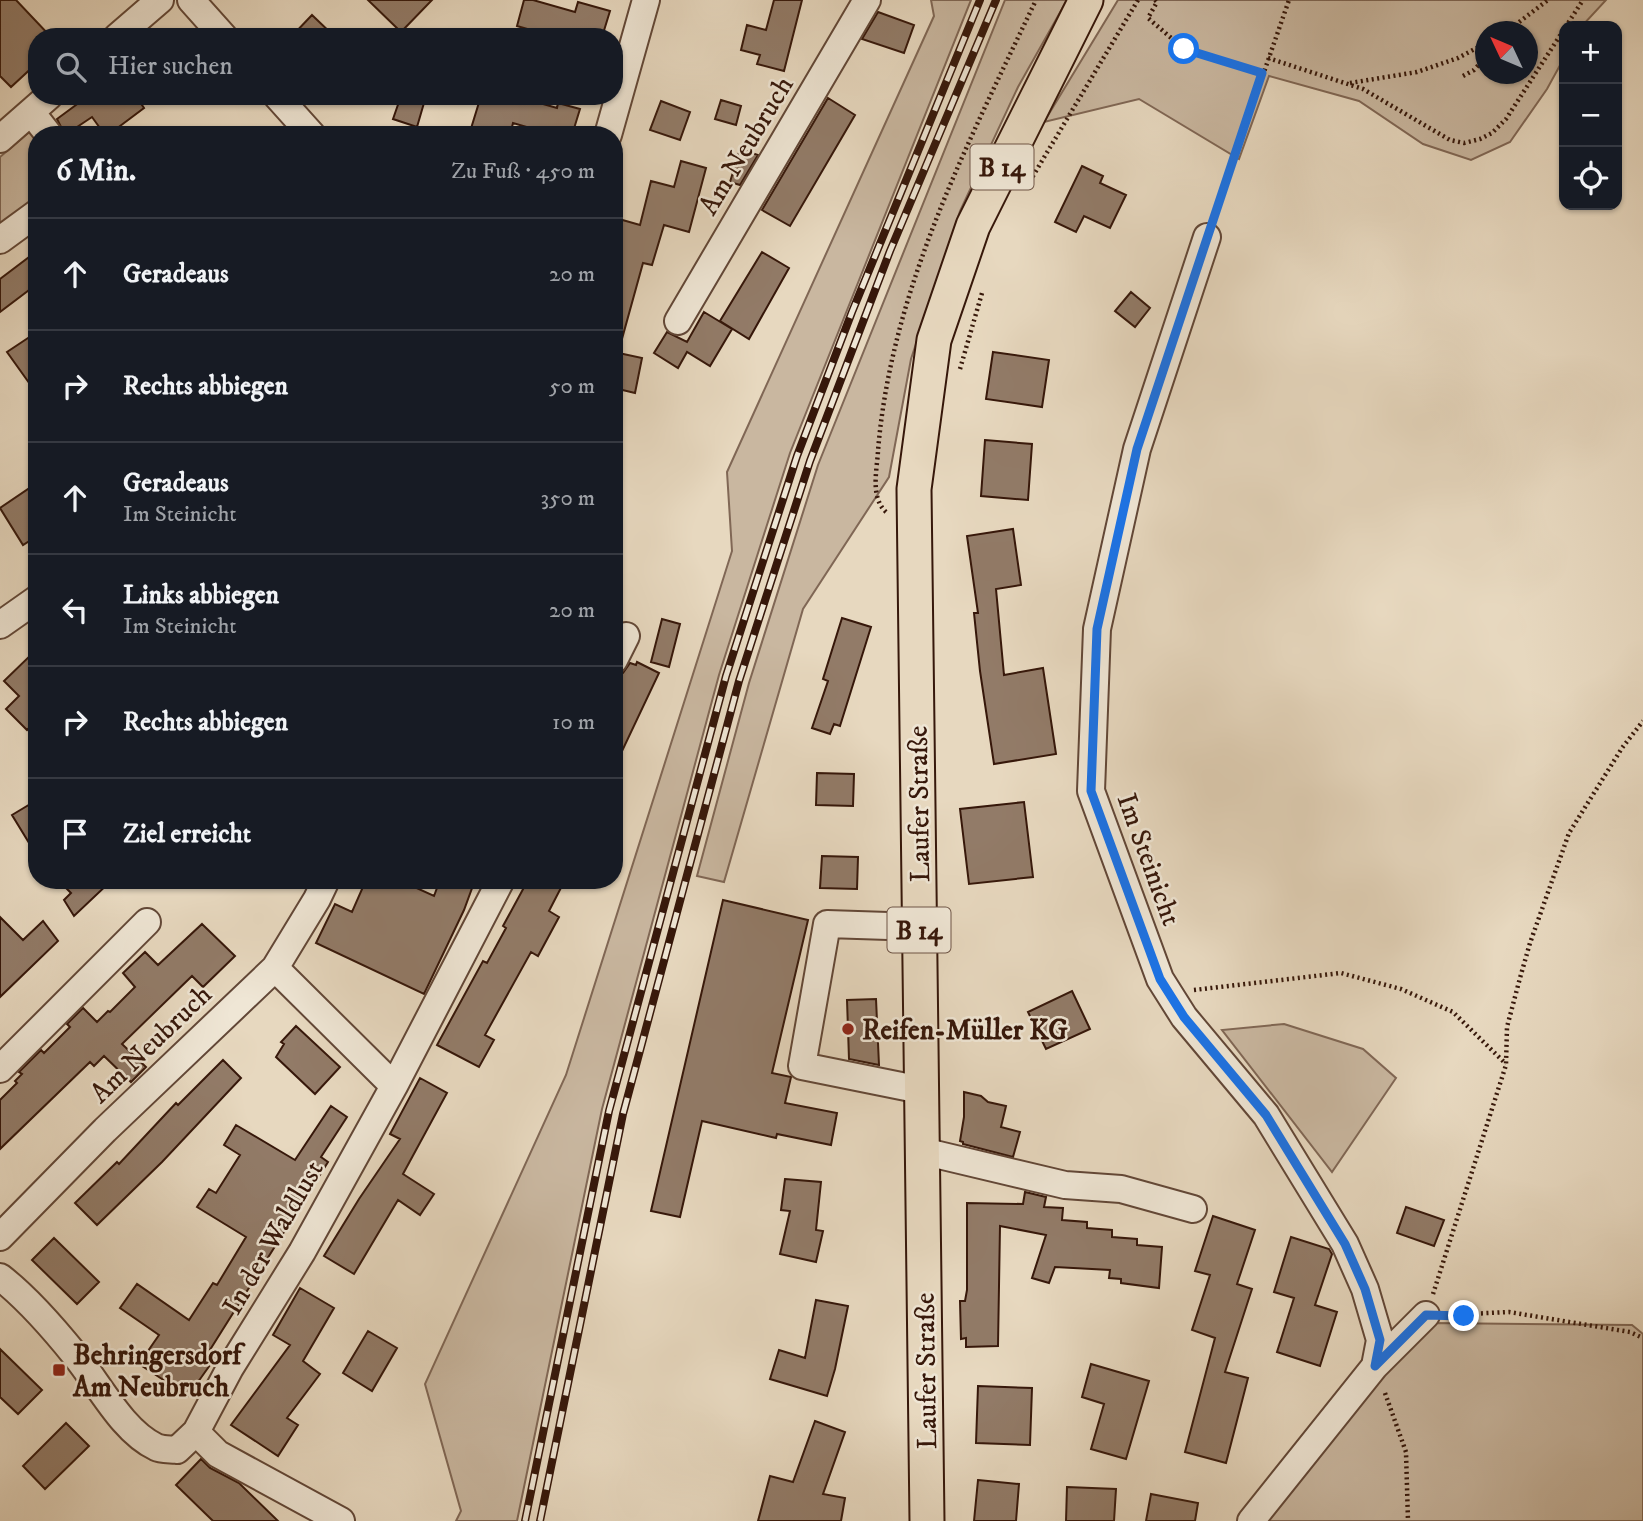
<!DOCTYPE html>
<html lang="de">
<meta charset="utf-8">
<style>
:root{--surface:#171b24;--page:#20242c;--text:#f1f3f6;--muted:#9ea1a6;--line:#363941}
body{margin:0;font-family:"IM FELL DW Pica",serif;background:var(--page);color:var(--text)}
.controls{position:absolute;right:21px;top:21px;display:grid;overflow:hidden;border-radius:14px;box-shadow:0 2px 5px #0004}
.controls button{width:63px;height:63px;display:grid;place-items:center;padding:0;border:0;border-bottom:2px solid var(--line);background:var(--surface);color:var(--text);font:35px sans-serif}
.compass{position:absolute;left:1475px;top:21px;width:63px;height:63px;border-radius:50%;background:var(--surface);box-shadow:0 2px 5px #0004;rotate:314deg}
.stop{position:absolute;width:21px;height:21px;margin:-16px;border:5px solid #1a73e8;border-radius:50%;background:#fff}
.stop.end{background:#1a73e8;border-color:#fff;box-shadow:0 2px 7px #0008}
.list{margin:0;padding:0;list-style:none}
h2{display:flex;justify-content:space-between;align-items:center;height:91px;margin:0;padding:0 28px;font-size:30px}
h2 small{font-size:23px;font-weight:400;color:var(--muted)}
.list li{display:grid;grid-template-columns:46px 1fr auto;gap:21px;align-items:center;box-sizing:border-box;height:112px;padding:0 28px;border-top:2px solid var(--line)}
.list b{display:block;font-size:26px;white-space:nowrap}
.list p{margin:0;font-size:23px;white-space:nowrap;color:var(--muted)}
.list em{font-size:23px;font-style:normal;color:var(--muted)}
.icon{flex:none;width:38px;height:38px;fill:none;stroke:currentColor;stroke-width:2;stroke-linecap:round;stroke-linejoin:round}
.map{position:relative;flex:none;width:1643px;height:1521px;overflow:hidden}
.search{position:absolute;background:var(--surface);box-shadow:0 2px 5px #0004;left:28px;top:28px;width:595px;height:77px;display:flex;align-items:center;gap:18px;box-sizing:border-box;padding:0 24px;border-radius:28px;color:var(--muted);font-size:26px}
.panel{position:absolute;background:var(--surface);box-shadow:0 2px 5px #0004;left:28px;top:126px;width:595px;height:763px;border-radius:28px}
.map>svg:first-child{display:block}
.green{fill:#c9b7a0;stroke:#806755;stroke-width:2;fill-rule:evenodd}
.building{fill:#927b68;stroke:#36170a;stroke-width:2}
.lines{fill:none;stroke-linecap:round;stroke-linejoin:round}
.minor-casing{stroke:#624737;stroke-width:30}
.major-casing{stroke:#36170a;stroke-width:37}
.path{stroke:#36170a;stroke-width:4.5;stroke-dasharray:2 3.5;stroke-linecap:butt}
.minor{stroke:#efe6d5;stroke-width:26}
.major{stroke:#e7d8bf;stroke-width:33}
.rail-casing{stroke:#36170a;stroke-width:8}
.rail{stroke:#efe6d5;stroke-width:5;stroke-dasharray:16;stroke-linecap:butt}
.route{stroke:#1a73e8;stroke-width:9}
.poi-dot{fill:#8f2418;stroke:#efe6d5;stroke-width:2.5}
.labels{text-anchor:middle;stroke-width:5;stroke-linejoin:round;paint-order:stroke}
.shield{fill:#efe6d5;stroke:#6e5547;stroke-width:2}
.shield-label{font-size:26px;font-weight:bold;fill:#36170a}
.street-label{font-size:28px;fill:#36170a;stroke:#efe6d5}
.poi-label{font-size:28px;font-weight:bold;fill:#36170a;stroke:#efe6d5;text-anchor:start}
</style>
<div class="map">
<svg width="1643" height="1521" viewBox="0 0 1643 1521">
<rect width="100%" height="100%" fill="#e7d8bf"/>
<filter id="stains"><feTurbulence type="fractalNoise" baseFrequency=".00286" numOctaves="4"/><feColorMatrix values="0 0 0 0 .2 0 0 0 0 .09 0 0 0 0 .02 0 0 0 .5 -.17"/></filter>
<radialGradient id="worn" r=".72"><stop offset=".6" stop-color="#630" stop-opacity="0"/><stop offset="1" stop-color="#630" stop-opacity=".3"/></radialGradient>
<path class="green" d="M931 0H971L790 453 719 675 602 1109 517 1521H456L461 1511 425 1384 566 1075 732 551 727 472 934 16Z
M1005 0H1067L1018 87 960 211 911 359 889 477 803 609 724 882 697 876 749 683 818 465Z
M1118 0H1606L1582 26H1564V58L1547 89 1510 142 1471 160 1423 144 1359 101 1269 76 1239 159 1139 99 1044 122ZM1486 32H1528V74H1486Z
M34 128 37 135V197L0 225V157Z
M1284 1024 1363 1049 1396 1078 1332 1172 1222 1030Z
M1433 1323 1632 1325 1643 1334V1521H1263L1349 1409Z"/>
<path class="building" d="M0 0H16L51 37H37V63L11 87 0 76Z
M368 0H432L401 32Z
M524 0H533L575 12 578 2 610 11 602 37H555L517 26Z
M774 0H802L784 71 757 64 760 55 741 50 747 25 766 30Z
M878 12 914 25 904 53 862 39Z
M312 15 335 37H291Z
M77 96H136L144 108 108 135H105L92 117 65 135 57 119 80 102Z
M401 96H426L417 127 393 119Z
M481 96H515L557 108 558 103 580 109 572 135H554L513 123 510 135H469Z
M828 98 855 115 790 226 762 210Z
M721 100 741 106 736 125 715 119Z
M661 101 690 112 680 140 650 130Z
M740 149 758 155 740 185 730 182Z
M681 161 706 168 689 232 664 225 652 265 643 263 620 346 614 345V233L619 219 640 225 651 181 674 187Z
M1082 166 1103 176 1100 183 1126 195 1110 228 1084 216 1076 232 1055 222Z
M37 251V284L0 312V279Z
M762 252 789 268 749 339 720 321Z
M1131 292 1150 308 1135 327 1115 311Z
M704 312 732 329 710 366 687 352 678 368 654 353 667 332 687 342Z
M37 332V394L7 352Z
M614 352 642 358 635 393 614 388Z
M993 352 1049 360 1042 407 986 399Z
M985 440 1032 444 1028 500 981 496Z
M37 483V536L23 545 0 508Z
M1013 529 1021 585 996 589 1004 675 1043 668 1056 754 994 764 980 671 974 613H978L967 536Z
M842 618 871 627 840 726 834 724 830 734 812 728 828 681 823 679Z
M662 619 680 624 669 667 651 662Z
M37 649V720L27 730 6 709 19 696 4 681Z
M637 662 659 673 614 768V682L618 675 623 673 630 663 636 665Z
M817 773 854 774 853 806 816 805Z
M37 800V856L12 815Z
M1024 802 1033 877 969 884 960 809Z
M822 856 858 857 857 889 820 888Z
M76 880H112L74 916 64 900 71 893 67 889Z
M366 880H399L434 896 440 880H475L464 910 424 994 316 943 335 904 352 912Z
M528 880H565L549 911 559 917 538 956 531 952 485 1035 494 1040 479 1067 437 1045 483 961 487 963 506 928 503 926Z
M723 900 808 920 772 1073 791 1077 785 1103 837 1113 831 1145 777 1134 776 1138 702 1121 680 1217 651 1211Z
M0 917 23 940 43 921 58 941 0 997Z
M202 924 235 956 203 987 192 976 122 1044 146 1067 131 1082 104 1056 94 1066 90 1062 0 1149V1100L17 1083 15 1081 22 1074 19 1072 41 1050 44 1053 70 1027 67 1024 83 1008 97 1022 108 1011 110 1012 135 987 123 973 145 952 158 965Z
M1072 991 1090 1029 1046 1049 1028 1012Z
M876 999 879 1065 849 1059 847 1000Z
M296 1026 340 1067 315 1094 276 1057 284 1044 281 1042Z
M223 1060 241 1078 162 1162 97 1225 75 1203 117 1162 119 1164 176 1103 178 1105Z
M420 1078 447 1093 403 1174 434 1194 420 1215 398 1200 354 1274 324 1256 359 1199 400 1139 390 1134Z
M964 1092 981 1096 988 1102 1006 1106 1001 1127 1020 1132 1013 1157 963 1144V1142L960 1141 964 1117Z
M331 1106 347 1117 321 1157 328 1162 208 1353 215 1358 188 1396 139 1364 159 1335 120 1308 137 1284 189 1320 213 1283 217 1285 246 1237 197 1207 209 1189 216 1193 240 1155 224 1145 236 1125 295 1160Z
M785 1179 821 1182 816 1230 823 1231 816 1262 780 1254 790 1211 781 1210Z
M1025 1192 1046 1197 1044 1207 1063 1208 1062 1220 1087 1222V1228L1112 1230V1237L1137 1239V1245L1162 1247 1159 1288 1121 1283V1279L1109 1278 1110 1270 1055 1267 1049 1283 1032 1278 1046 1235 1000 1226 998 1346 966 1347V1338L961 1339 960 1301H965L967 1290V1203L1023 1204Z
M1406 1207 1444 1220 1434 1246 1397 1233Z
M1213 1216 1255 1230 1237 1284 1252 1289 1225 1372 1248 1378 1226 1463 1185 1452 1215 1338 1192 1330 1210 1275 1195 1271Z
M1291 1237 1329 1249 1332 1254 1315 1305 1337 1312 1320 1366 1277 1352 1294 1298 1274 1292Z
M54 1238 99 1282 77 1304 32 1260Z
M300 1288 334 1308 303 1361 320 1374 287 1418 298 1425 278 1456 231 1425 290 1345 273 1335Z
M816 1300 848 1306 835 1369 827 1396 770 1379 779 1350 805 1358Z
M368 1331 397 1348 372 1391 343 1373Z
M0 1349 42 1390 18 1414 0 1397Z
M1091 1364 1149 1381 1126 1459 1091 1449 1104 1404 1082 1397Z
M978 1386 1032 1388 1030 1445 976 1443Z
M815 1421 845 1432 823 1494 845 1498 841 1521H758L770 1476 793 1482Z
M66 1423 89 1446 45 1489 23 1466Z
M201 1459 210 1468 239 1483 278 1521H213L176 1485Z
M978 1480 1019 1484 1016 1521H974Z
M1067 1487 1116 1489 1114 1521H1066Z
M1151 1494 1198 1503 1195 1521H1146Z"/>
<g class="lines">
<g class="minor-casing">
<path id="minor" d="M191 0 224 37
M117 37 160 0
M277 96 312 135
M31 112 49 135
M608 135 646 0
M0 139 49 96
M1207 237 1137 449 1097 629 1091 791 1160 979 1184 1017 1266 1115 1345 1244 1365 1289 1380 1340 1375 1366
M0 240 37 213
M678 321 867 0
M0 625 37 599
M614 660 626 636
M919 927 827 924 802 1066 921 1090
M0 1069 147 922
M394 1086 501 880
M922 1151 1065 1185 1121 1189 1193 1209
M0 1237 105 1130 275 968 317 899 326 880
M0 1277C26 1297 54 1329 75 1355 99 1384 122 1431 156 1447 162 1450 171 1449 177 1450L196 1432 230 1368 302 1252 394 1086 275 968
M196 1432 218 1454 341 1521
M1251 1521 1375 1366 1426 1315"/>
</g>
<g class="major-casing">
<path id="major" d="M927 1521 914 489 934 340 973 226 1086 0"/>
</g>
<path class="path" d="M1155 0 1157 2 1148 18 1184 49 1263 73
M1506 32 1548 0
M1268 58 1363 89 1450 140 1464 143 1480 139 1492 133 1506 119 1583 0
M1463 76 1474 70 1486 57
M1350 83 1417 72 1458 58 1486 43
M1027 186 1138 0
M1214 216 1289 0
M960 369 982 293
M886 512C870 497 877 470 878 451 891 290 968 143 1036 0
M1194 990 1341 973 1401 989 1453 1012 1506 1064
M1433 1294 1506 1065 1507 1027 1520 978 1530 943 1569 833 1622 748 1643 721
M1448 1315 1509 1312 1630 1332 1643 1338
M1385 1393 1406 1452 1408 1521"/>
<use href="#minor" class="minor"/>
<use href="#major" class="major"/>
<g class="rail-casing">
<path id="rail" d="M525 1521 609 1111 726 676 797 456 852 312 980 0
M540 1521 623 1114 739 681 810 461 890 251 996 0"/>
</g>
<use href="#rail" class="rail"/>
</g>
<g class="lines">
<path class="route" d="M1184 49 1262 73 1137 449 1097 629 1091 791 1160 979 1184 1017 1266 1115 1345 1244 1365 1289 1380 1340 1375 1366 1426 1315 1464 1316"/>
</g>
<g class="poi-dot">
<circle cx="848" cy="1029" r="7"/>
<rect x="52" y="1363" width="14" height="14" rx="3.5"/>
</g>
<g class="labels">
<g class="shield">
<rect x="970.5" y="144.5" width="63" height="45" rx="5"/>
<rect x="887.5" y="907.5" width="63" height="45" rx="5"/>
</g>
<g class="shield-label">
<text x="1002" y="176">B 14</text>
<text x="919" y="939">B 14</text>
</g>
<g class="street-label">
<text transform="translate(745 145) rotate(-59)" y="10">Am Neubruch</text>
<text transform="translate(918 804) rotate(-91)" y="10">Laufer Straße</text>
<text transform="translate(1150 859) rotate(70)" y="10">Im Steinicht</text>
<text transform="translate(150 1043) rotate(-44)" y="10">Am Neubruch</text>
<text transform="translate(272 1237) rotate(-60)" y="10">In der Waldlust</text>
<text transform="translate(925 1371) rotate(-91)" y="10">Laufer Straße</text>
</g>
<g class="poi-label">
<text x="862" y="1039">Reifen-Müller KG</text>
<text x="73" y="1364">Behringersdorf<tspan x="73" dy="32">Am Neubruch</tspan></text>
</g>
</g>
<rect width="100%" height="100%" filter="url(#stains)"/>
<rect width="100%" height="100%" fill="url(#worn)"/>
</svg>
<div class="controls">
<button>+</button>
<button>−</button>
<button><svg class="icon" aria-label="locate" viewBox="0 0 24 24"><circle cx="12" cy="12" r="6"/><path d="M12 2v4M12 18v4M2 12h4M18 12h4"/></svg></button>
</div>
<svg class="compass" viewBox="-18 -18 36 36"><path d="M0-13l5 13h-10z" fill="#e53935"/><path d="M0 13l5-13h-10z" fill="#9ea1a6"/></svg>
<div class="stop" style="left:1184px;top:49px"></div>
<div class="stop end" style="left:1464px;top:1316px"></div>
<div class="search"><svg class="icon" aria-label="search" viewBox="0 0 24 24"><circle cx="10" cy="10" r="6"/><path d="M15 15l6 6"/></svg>Hier suchen</div>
<section class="panel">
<h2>6 Min.<small>Zu Fuß · 450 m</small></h2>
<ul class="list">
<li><svg class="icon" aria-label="ahead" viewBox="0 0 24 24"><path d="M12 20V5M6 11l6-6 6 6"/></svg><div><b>Geradeaus</b></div><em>20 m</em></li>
<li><svg class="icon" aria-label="right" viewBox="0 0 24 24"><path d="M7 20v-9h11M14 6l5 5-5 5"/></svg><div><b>Rechts abbiegen</b></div><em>50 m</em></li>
<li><svg class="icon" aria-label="ahead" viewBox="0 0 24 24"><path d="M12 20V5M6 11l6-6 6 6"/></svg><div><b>Geradeaus</b><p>Im Steinicht</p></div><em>350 m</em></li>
<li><svg class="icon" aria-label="left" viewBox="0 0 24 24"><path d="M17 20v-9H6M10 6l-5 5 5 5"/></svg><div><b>Links abbiegen</b><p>Im Steinicht</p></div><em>20 m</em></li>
<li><svg class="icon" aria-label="right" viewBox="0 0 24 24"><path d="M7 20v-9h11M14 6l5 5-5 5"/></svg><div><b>Rechts abbiegen</b></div><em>10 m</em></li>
<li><svg class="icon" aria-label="arrive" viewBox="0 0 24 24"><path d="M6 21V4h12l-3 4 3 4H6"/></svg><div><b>Ziel erreicht</b></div></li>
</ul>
</section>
</div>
